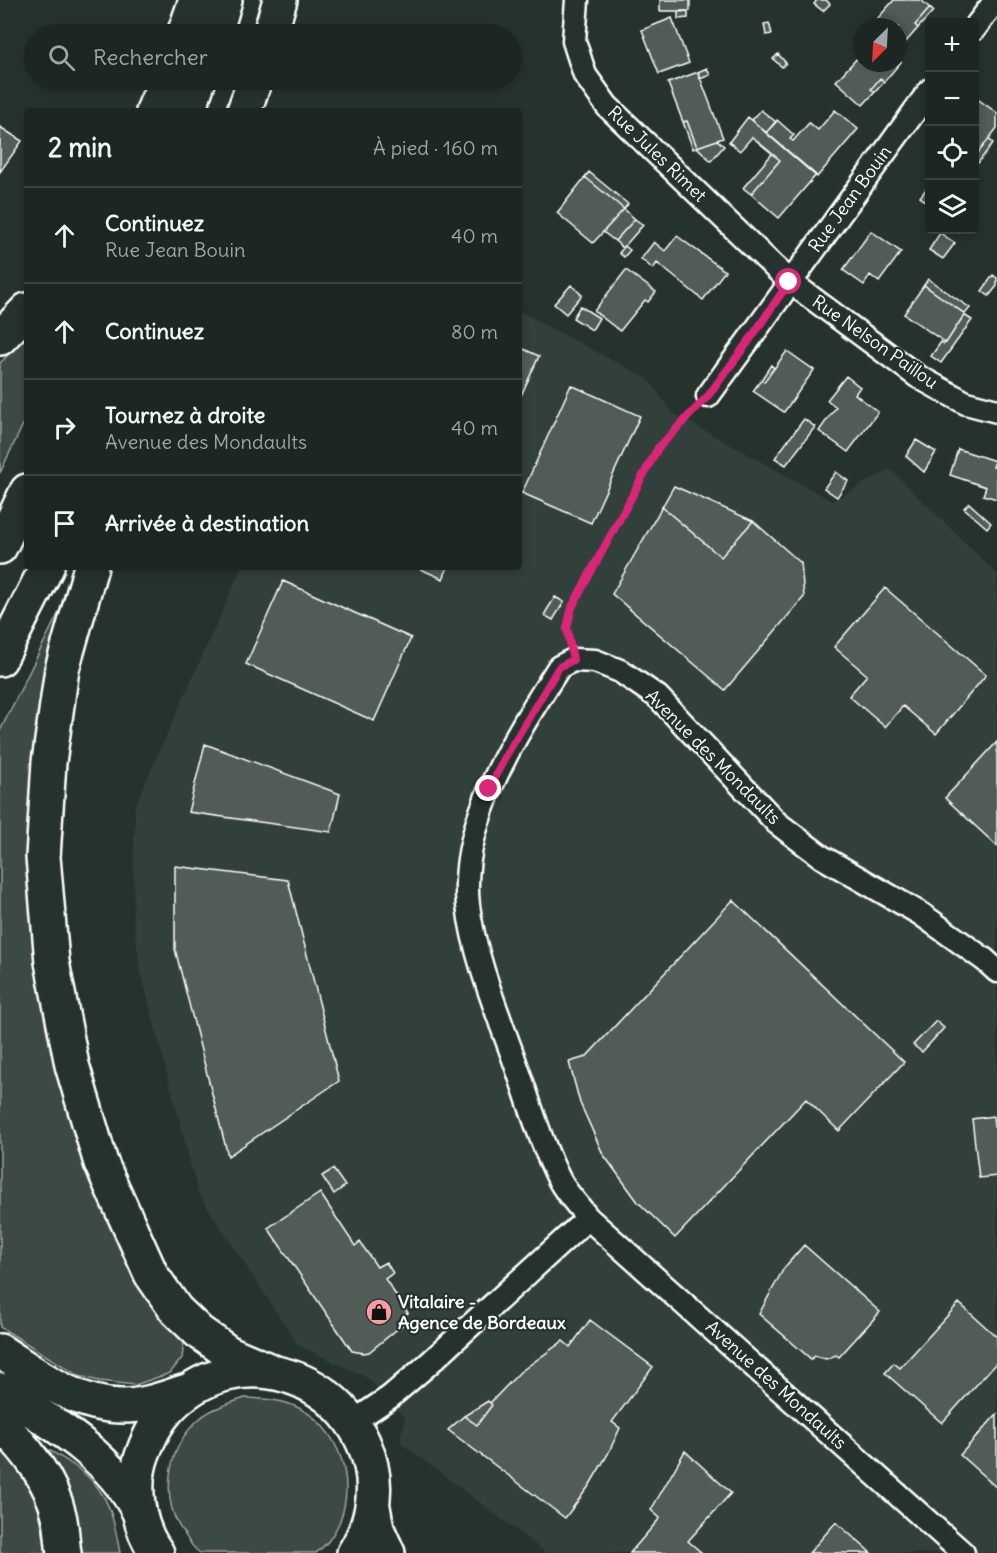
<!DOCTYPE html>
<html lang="fr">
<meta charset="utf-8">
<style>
:root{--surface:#1c2622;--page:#29322f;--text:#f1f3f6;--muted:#a0a5a5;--line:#3a4340}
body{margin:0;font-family:Delius,sans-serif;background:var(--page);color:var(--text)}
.controls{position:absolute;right:18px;top:18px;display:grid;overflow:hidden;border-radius:6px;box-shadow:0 3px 9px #0003}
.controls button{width:54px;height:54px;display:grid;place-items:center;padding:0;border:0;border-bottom:2px solid var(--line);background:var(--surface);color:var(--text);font:30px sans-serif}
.compass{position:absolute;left:853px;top:18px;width:54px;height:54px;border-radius:50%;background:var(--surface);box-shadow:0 3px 9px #0003;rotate:204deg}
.stop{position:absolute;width:18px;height:18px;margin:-14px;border:4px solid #db2777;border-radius:50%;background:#fff}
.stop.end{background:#db2777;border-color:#fff;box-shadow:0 2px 6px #0008}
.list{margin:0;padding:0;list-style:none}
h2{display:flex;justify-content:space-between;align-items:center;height:78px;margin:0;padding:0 24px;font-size:26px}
h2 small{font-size:20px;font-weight:400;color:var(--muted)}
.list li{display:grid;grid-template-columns:39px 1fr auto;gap:18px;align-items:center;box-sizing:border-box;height:96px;padding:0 24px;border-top:2px solid var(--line)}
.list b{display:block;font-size:22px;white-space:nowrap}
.list p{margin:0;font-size:20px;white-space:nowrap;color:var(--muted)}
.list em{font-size:20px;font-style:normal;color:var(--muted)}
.icon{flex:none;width:33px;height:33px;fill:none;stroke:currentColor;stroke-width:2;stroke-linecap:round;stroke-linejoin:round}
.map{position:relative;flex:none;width:997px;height:1553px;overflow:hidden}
.search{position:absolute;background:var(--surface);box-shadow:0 3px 9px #0003;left:24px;top:24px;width:498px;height:66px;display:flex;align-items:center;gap:15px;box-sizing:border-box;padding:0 21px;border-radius:33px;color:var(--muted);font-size:22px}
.panel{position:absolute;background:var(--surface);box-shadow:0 3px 9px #0003;left:24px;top:108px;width:498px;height:462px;border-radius:6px}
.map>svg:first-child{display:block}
.built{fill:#333f3a}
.green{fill:#3e4944;stroke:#9ea4a2;stroke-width:1.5}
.building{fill:#515c57;stroke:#fff;stroke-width:1.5}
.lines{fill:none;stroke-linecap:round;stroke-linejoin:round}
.street-casing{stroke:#fff;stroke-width:27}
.primary-casing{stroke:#fff;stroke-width:38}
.highway-casing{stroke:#fff;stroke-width:38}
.path{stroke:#fff;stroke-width:4;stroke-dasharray:4.5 4.5;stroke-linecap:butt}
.street{stroke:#26332d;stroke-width:22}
.primary{stroke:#26332d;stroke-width:33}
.highway{stroke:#26332d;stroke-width:33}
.route{stroke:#db2777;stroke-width:8}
.labels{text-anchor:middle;stroke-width:4.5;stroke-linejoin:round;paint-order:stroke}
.street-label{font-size:18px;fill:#fff;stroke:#26332d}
.poi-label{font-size:18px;font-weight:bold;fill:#fff;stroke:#26332d;text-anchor:start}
</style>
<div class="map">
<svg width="997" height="1553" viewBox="0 0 997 1553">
<rect width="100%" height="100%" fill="#26332d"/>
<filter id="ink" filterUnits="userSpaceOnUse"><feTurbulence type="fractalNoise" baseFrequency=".0167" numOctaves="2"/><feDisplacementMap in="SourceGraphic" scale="12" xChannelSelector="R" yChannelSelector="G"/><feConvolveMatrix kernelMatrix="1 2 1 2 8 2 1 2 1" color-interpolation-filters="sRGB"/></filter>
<g filter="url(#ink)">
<path class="built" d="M519 311 648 379 673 413 832 501 890 469 997 574V1553H546L400 1442 405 1418 368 1378 298 1345 198 1193 140 969 133 916 135 806 242 567H519Z"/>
<path class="green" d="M27 336V416L0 473V363Z
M67 596 43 700 58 1053 185 1333 182 1358 170 1373 135 1385 99 1381 79 1376 0 1327V731Z
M245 1398C263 1399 282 1399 299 1408 346 1432 361 1498 329 1540 326 1545 320 1549 316 1553H200C193 1548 189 1542 185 1535 160 1502 166 1452 195 1423 208 1409 227 1404 245 1398Z
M0 1441 19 1464 38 1507 47 1553H0Z
M39 1444C61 1457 88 1471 102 1494 113 1511 116 1533 120 1553H79L74 1512 63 1478Z"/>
<path class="building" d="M660 0H690V11H660Z
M817 0H826L830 4 823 11 814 4Z
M894 0H921L930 8 915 25 918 28 898 51V27H870Z
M930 8 933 11 918 28 915 25Z
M688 11V18L678 19V12Z
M672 18 689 63 659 74 642 30Z
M769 23 772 34 766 35 764 24Z
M862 53V63H898V60L901 62 884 82 880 78 871 89 875 92 863 105 836 81Z
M778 54 786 63 782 67 773 59Z
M707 68 710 75 700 79 698 72Z
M698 72 723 138 697 147 687 121 683 122 668 83Z
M880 78 884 82 875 92 871 89Z
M976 98 997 113V128L974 158Z
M761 110 776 122 766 133 752 120Z
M835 110 858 129 817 177 766 133 777 120 794 135 790 139 793 141 809 123 818 130Z
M748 117 816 175 779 218 751 194 780 160 752 137 740 151 729 142Z
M687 121 697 147 693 149 683 122Z
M0 127 22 141 0 172Z
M989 139 993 143 978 163 974 161V158Z
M717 140 724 146 711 161 697 147Z
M772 154 780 160 751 194 743 188Z
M589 172 628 204 624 209 585 177Z
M585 177 624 209 593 243 557 213Z
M930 184V204L920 197Z
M624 209 635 219 615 241 603 232Z
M635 219 643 225 623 248 615 241Z
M871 231 901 252 879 282 870 275 864 285 843 270Z
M940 233 955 243 943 259 929 250Z
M677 236 725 271 703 300 657 263 653 269 641 259 654 242 665 251Z
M625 246 630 250 624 257 619 253Z
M626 270 656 292 648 302 645 300 620 331 594 311Z
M993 275 997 278V286L989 296 982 291Z
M928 279 970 308 965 314 924 285Z
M571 285 582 295 566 314 554 304Z
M924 285 965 314 946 343 904 314Z
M580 306 599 318 592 330 573 318Z
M964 315 972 320 941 363 931 356 941 342 944 344 946 343Z
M519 347 539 356 519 400Z
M787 351 814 370 784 412 753 391 761 380 764 382Z
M771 365 774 368 764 382 761 380Z
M846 376 860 387 855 394 878 412 848 452 819 431 836 407 827 400Z
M571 385 640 416 591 523 522 493Z
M804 419 815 427 786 465 775 458Z
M916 440 936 452 924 472 906 456Z
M958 449 995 461 993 467 997 468V499L983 495 986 487 950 475Z
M836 472 848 481 837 497 824 488Z
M674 486 753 521 721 557 662 507Z
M969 503 991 523 987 528 964 508Z
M662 507 721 557 753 521 801 563 804 597 725 690 612 594Z
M416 567H448L443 579Z
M283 581 411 638 374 721 246 664Z
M885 588 986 675 936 734 903 706 885 727 849 696 867 675 834 647Z
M555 597 564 602 553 620 544 615Z
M997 742V846L945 798Z
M205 744 340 794 331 832 188 812Z
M175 866 288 880 339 1081 228 1156 175 949Z
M733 900 904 1062 839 1131 806 1099 675 1238 638 1202 603 1154 580 1103 569 1062 586 1057Z
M936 1021 944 1028 922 1052 913 1045Z
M993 1116 994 1127H997V1176L979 1178 972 1119Z
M333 1169 345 1186 334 1194 322 1176Z
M320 1193 355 1246 360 1242 377 1267 386 1262 393 1273 385 1279 408 1313 403 1316 406 1322 369 1352 364 1353 352 1351 268 1228Z
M804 1245 880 1312 839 1357 836 1355 826 1359 815 1356 811 1359 759 1314 784 1268Z
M959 1303 997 1337V1362L942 1423 885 1373 894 1363 900 1368Z
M590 1320 653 1367 612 1422 620 1428 608 1454 589 1486 565 1518 448 1430 464 1416 477 1425 492 1405 490 1403 520 1372 563 1341 570 1347Z
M488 1401 492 1405 477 1425 464 1416Z
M997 1414V1488L960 1455Z
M685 1451 731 1493 688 1541 702 1553H630L660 1518 651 1510Z
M836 1522 871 1553H809Z"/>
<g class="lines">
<g class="street-casing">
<path id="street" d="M577 0 574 41 585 75 607 106 789 281 917 376 966 403 997 411
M974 29 996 0
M708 396 930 90
M353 1422 390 1397 425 1367 588 1218
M963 1553 588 1218C579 1206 567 1194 560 1181 541 1144 529 1101 515 1062 498 1014 474 956 468 905 458 823 517 733 559 667L573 660 595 661 620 671 658 697 777 823 822 857 921 914 985 960 997 971"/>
</g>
<g class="primary-casing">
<path id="primary" d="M0 1351C37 1375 78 1407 124 1406 146 1406 167 1397 187 1391
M0 1390C53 1423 110 1455 139 1512
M373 1507 377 1529 388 1553
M157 1553C137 1526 131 1484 143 1453 149 1437 156 1422 168 1409 234 1337 350 1373 371 1466 378 1496 370 1528 354 1553"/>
</g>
<g class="highway-casing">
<path id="highway" d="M184 34 196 0
M215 34 225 0
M270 34 280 0
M153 111 166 80
M188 111 199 80
M244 111 255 80
M0 338 27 310
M0 547 27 491
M91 567 62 669 49 762 43 857 52 962 72 1065 101 1163 151 1274 176 1310 199 1332 229 1353 273 1372
M0 659 47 567
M0 1424C26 1447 51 1481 59 1515 62 1527 62 1541 64 1553"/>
</g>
<path class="path" d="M569 638 567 629 572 607 658 448 693 411"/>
<use href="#street" class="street"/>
<use href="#primary" class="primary"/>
<use href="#highway" class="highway"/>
</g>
</g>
<g class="lines" filter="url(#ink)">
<path class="route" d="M489 789 505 757 559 667 573 660 567 628 572 607 658 448 708 396 751 338 789 282"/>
</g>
<defs>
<g id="shop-disc" transform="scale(1.35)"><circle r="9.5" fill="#ff9aa2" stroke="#26332d"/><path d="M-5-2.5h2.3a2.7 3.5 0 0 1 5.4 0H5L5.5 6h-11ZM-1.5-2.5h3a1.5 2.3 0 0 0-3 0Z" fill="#111"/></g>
</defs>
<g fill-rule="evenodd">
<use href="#shop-disc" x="379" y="1312"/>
</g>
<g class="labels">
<g class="street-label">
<text transform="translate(657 154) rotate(44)" y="6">Rue Jules Rimet</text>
<text transform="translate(850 199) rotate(-54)" y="6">Rue Jean Bouin</text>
<text transform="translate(875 342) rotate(35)" y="6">Rue Nelson Paillou</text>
<text transform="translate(713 757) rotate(45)" y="6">Avenue des Mondaults</text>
<text transform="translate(776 1385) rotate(42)" y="6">Avenue des Mondaults</text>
</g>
<g class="poi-label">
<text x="398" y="1308">Vitalaire -<tspan x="398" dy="21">Agence de Bordeaux</tspan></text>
</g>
</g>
</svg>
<div class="controls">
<button>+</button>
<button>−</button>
<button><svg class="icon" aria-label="locate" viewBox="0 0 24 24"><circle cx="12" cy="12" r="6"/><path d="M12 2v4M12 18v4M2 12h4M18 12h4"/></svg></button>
<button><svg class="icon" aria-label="layers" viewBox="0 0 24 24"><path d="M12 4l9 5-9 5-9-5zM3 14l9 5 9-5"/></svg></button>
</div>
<svg class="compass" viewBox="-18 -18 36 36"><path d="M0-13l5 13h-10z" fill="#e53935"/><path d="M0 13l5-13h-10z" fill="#a0a5a5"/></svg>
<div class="stop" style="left:789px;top:282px"></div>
<div class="stop end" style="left:489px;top:789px"></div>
<div class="search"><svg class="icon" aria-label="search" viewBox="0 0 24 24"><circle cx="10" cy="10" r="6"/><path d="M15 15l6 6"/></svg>Rechercher</div>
<section class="panel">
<h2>2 min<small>À pied · 160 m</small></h2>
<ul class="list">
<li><svg class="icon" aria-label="ahead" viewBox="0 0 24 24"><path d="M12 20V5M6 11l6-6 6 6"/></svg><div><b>Continuez</b><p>Rue Jean Bouin</p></div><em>40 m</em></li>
<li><svg class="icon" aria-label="ahead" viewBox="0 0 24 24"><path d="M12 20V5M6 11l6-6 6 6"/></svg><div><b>Continuez</b></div><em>80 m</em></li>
<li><svg class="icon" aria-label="right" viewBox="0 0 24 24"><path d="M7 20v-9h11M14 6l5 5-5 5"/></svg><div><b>Tournez à droite</b><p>Avenue des Mondaults</p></div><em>40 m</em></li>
<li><svg class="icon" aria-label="arrive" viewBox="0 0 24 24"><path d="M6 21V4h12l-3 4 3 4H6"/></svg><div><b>Arrivée à destination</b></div></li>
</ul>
</section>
</div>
